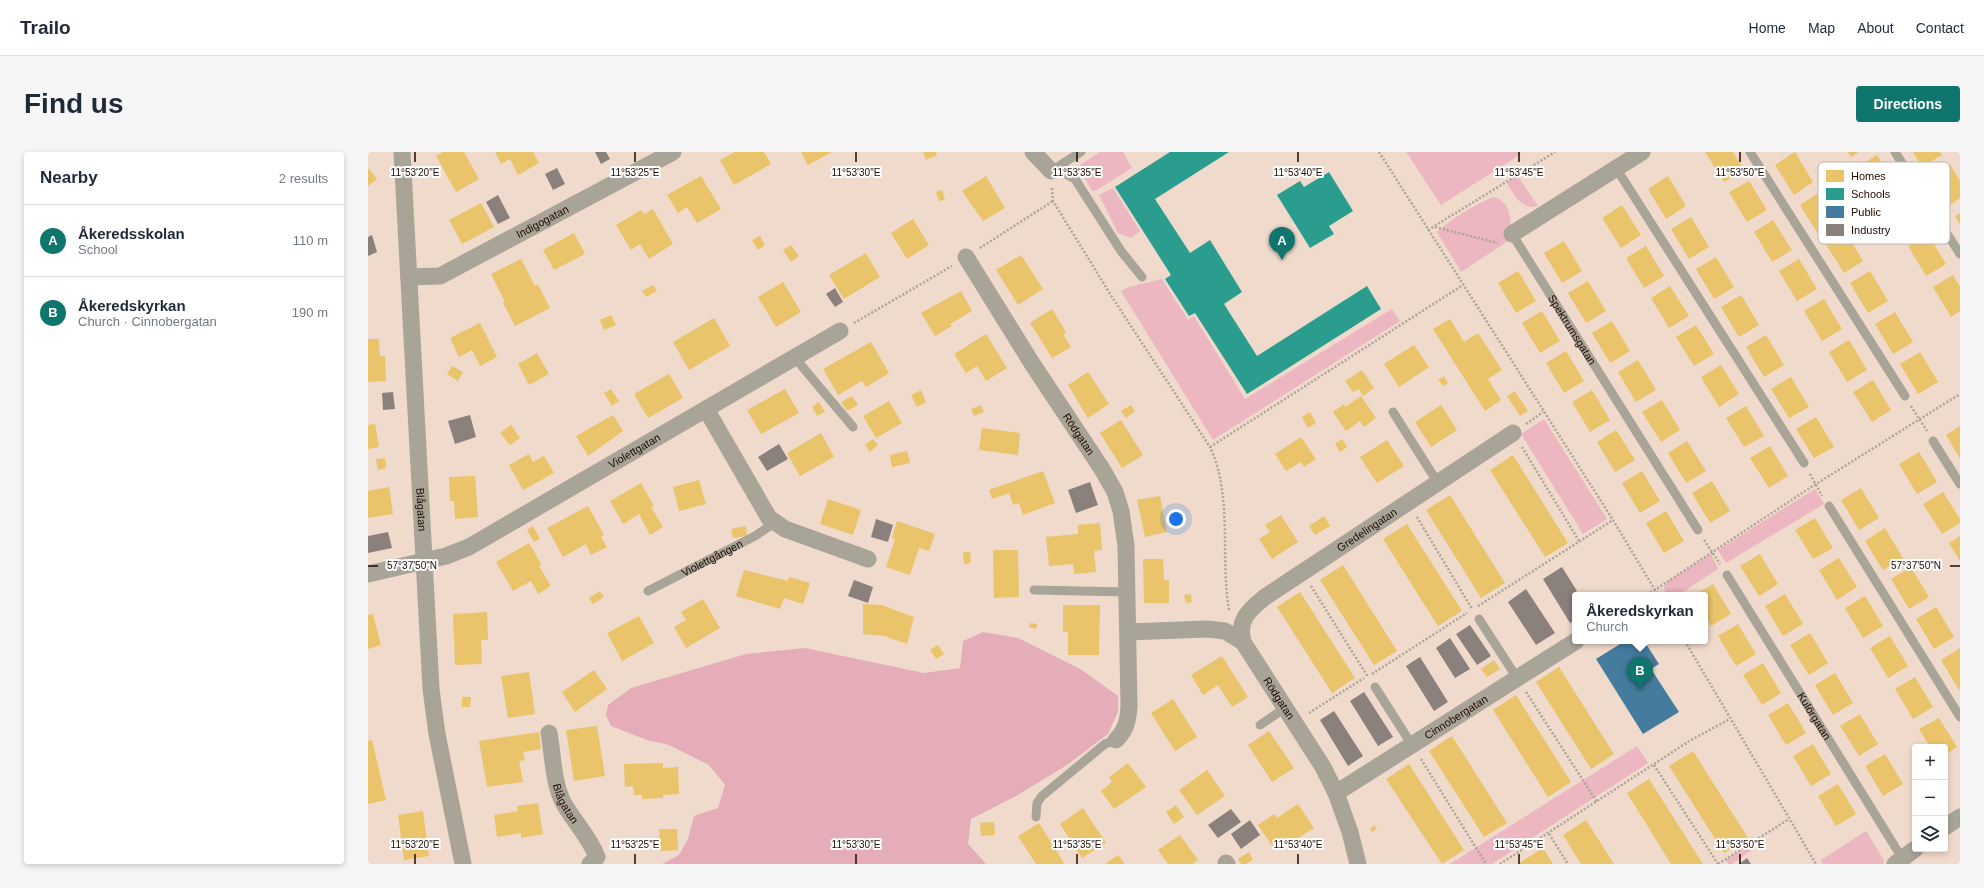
<!DOCTYPE html>
<meta charset="utf-8">
<style>
:root{--surface:#fff;--page:#f6f6f7;--text:#1f2937;--muted:#747a83;--line:#e0e1e3;--accent:#0f766e}
body{margin:0;font-family:Helvetica,sans-serif;background:var(--page);color:var(--text)}
.controls{position:absolute;right:12px;bottom:12px;display:grid;overflow:hidden;border-radius:4px;box-shadow:0 2px 6px #0003}
.controls button{width:36px;height:36px;display:grid;place-items:center;padding:0;border:0;border-bottom:1px solid var(--line);background:var(--surface);color:var(--text);font:20px sans-serif}
.you{position:absolute;left:808px;top:367px;width:14px;height:14px;margin:-10px;border:3px solid #fff;border-radius:50%;background:#1a73e8;box-shadow:0 0 0 6px #1a73e833}
.badge{display:grid;place-items:center;width:26px;height:26px;border-radius:50%;background:var(--accent);color:#fff;font-size:13px;font-weight:700}
.pin{position:absolute;translate:-50% -33px;filter:drop-shadow(0 1px 2px #0008)}
.pin::after{content:'';position:absolute;top:21px;width:14px;height:12px;background:inherit;clip-path:polygon(0 0,100% 0,50% 100%)}
.popup{position:absolute;left:1204px;top:440px;width:136px;height:52px;box-sizing:border-box;display:grid;place-content:center;border-radius:4px;background:var(--surface);filter:drop-shadow(0 1px 3px #0005);font-size:13px;white-space:nowrap;color:var(--muted)}
.popup b{font-size:15px;color:var(--text)}
.popup::after{content:'';position:absolute;left:50%;top:100%;margin-left:-8px;border:8px solid transparent;border-top-color:var(--surface)}
.list{margin:0;padding:0;list-style:none}
h2{display:flex;justify-content:space-between;align-items:center;height:52px;margin:0;padding:0 16px;font-size:17px}
h2 small{font-size:13px;font-weight:400;color:var(--muted)}
.list li{display:grid;grid-template-columns:26px 1fr auto;gap:12px;align-items:center;box-sizing:border-box;height:72px;padding:0 16px;border-top:1px solid var(--line)}
.list b{display:block;font-size:15px;white-space:nowrap}
.list p{margin:0;font-size:13px;white-space:nowrap;color:var(--muted)}
.list em{font-size:13px;font-style:normal;color:var(--muted)}
.icon{flex:none;width:22px;height:22px;fill:none;stroke:currentColor;stroke-width:2;stroke-linecap:round;stroke-linejoin:round}
.map{position:relative;flex:none;width:1592px;height:712px;overflow:hidden;border-radius:4px}
header{display:flex;align-items:center;gap:24px;box-sizing:border-box;height:56px;padding:0 20px;background:var(--surface);border-bottom:1px solid var(--line)}
header strong{font-size:19px}
nav{display:flex;gap:22px;margin-inline-start:auto;font-size:14px}
.intro{display:flex;align-items:center;justify-content:space-between;box-sizing:border-box;height:96px;padding:0 24px}
h1{margin:0;font-size:28px}
.button{padding:10px 18px;border-radius:4px;background:var(--accent);color:#fff;font-size:14px;font-weight:700}
main{display:flex;gap:24px;padding:0 24px}
aside{flex:1;background:var(--surface);border-radius:4px;box-shadow:0 2px 6px #0003}
.map>svg:first-child{display:block}
.green{fill:#ecb7c0}
.forest{fill:#e5adb8}
.homes{fill:#e9c46a}
.schools{fill:#2a9d8f}
.public{fill:#457b9d}
.industry{fill:#8a817c}
.lines{fill:none;stroke-linecap:round;stroke-linejoin:round}
.path{stroke:#aea498;stroke-width:2.5;stroke-dasharray:2 2;stroke-linecap:butt}
.lane{stroke:#a9a498;stroke-width:9}
.street{stroke:#a9a498;stroke-width:17}
.ticks{fill:none;stroke:#1f0900;stroke-width:1.5}
.labels{text-anchor:middle;stroke-width:4;stroke-linejoin:round;paint-order:stroke}
.street-label{font-size:11px;fill:#1f0900;stroke:#fff}
.key{fill:#fff;stroke:#bcb5b2;stroke-width:1}
.key-label{font-size:11px;fill:#1f0900}
.ticks-label{font-size:10px;text-anchor:middle;fill:#1f0900;stroke:#fff;stroke-width:4;stroke-linejoin:round;paint-order:stroke}
</style>
<header>
<strong>Trailo</strong>
<nav><a>Home</a><a>Map</a><a>About</a><a>Contact</a></nav>
</header>
<div class="intro"><h1>Find us</h1><a class="button">Directions</a></div>
<main>
<aside>
<h2>Nearby<small>2 results</small></h2>
<ul class="list">
<li><span class="badge">A</span><div><b>Åkeredsskolan</b><p>School</p></div><em>110 m</em></li>
<li><span class="badge">B</span><div><b>Åkeredskyrkan</b><p>Church · Cinnobergatan</p></div><em>190 m</em></li>
</ul>
</aside>
<div class="map">
<svg width="1592" height="712" viewBox="0 0 1592 712">
<rect width="100%" height="100%" fill="#f0dacb"/>
<path class="green" d="M732 0H755L764 16 729 38 724 39 713 19 712 13Z
M1038 0H1151L1153 2 1073 53Z
M1149 23 1170 54C1153 58 1147 44 1140 33L1139 30Z
M745 36 772 79 763 86 750 81 731 43Z
M1125 45C1144 49 1143 71 1143 87L1093 120 1069 80C1086 65 1105 54 1125 45Z
M794 127 820 168 826 164 877 247 1024 157 1032 169 845 288 753 139 761 135Z
M1176 267 1239 367 1215 382 1153 282Z
M1447 337 1456 352 1358 411 1350 399 1351 397Z
M1343 402 1350 417 1310 443H1298L1296 435 1299 430Z
M1269 594 1280 611 1124 712H1082Z
M1498 679 1516 708 1515 712H1455L1453 708Z
M1381 692 1385 697 1364 712H1360L1358 708Z"/>
<path class="forest" d="M615 480 650 486 714 518 750 544V560L740 582 699 613 648 644 603 667 600 692 618 712H294L311 703 320 687 326 664 350 656 357 633 341 613 301 593 279 588 243 574 238 563 240 553 263 536 378 502 437 496 556 521 592 516 595 489Z"/>
<path class="homes" d="M75 0H96L111 27 88 40 68 4Z
M127 0H165L171 11 150 23 142 7 133 12Z
M367 0H396L403 12 366 33 352 8Z
M433 0H464L440 13Z
M555 0H568L569 3 558 8Z
M1337 0H1365L1376 18 1356 30Z
M1427 0 1445 30 1426 43 1407 13Z
M1480 0H1491L1483 5Z
M1545 0H1572L1574 3 1554 15Z
M1509 3 1527 33 1507 45 1489 15Z
M1582 12 1592 29V46L1580 54 1562 24Z
M0 16 9 27 0 34Z
M333 24 353 57 329 71 319 55 310 61 299 43Z
M618 24 637 56 615 69 594 39Z
M1300 24 1318 54 1298 67 1280 37Z
M1381 29 1399 58 1379 70 1361 40Z
M574 38 577 48 571 49 568 40Z
M1452 40 1470 70 1450 82 1432 53Z
M1535 42 1553 72 1533 84 1515 54Z
M113 51 126 75 94 92 81 68Z
M1254 53 1273 83 1253 96 1234 66Z
M285 57 305 92 281 107 272 92 263 98 248 73 273 58 276 62Z
M1592 61V73L1587 64Z
M1323 65 1341 95 1321 107 1303 77Z
M545 67 561 93 539 107 523 81Z
M1405 68 1424 98 1404 110 1386 80Z
M1477 79 1495 109 1476 121 1457 91Z
M206 81 217 102 186 118 175 98Z
M1560 82 1578 112 1558 124 1540 94Z
M392 84 397 93 390 98 384 88Z
M1196 89 1214 119 1194 131 1176 101Z
M423 93 431 104 423 110 415 98Z
M1278 94 1296 124 1276 136 1258 106Z
M498 101 512 125 476 147 461 123Z
M653 103 675 137 650 153 628 118Z
M1348 105 1366 135 1346 147 1328 117Z
M153 107 167 134 170 133 182 156 147 174 135 151 137 150 123 122Z
M1431 107 1449 137 1429 149 1411 119Z
M1150 119 1168 149 1148 161 1130 131Z
M1502 119 1520 149 1500 161 1482 131Z
M1585 123 1592 135V159L1583 165 1565 135Z
M1220 129 1238 159 1218 171 1200 141Z
M415 130 433 160 408 175 390 145Z
M285 133 289 139 278 145 274 139Z
M1302 134 1321 164 1301 176 1283 146Z
M593 139 604 159 582 172 584 174 567 184 553 161Z
M1373 143 1391 173 1371 185 1353 155Z
M1456 147 1474 177 1454 189 1436 159Z
M684 157 698 180 695 182 703 195 684 206 662 171Z
M1174 159 1192 189 1172 201 1154 171Z
M1527 160 1545 190 1525 202 1507 172Z
M243 163 248 173 236 178 232 168Z
M346 166 362 194 321 218 305 190Z
M1082 167 1096 190 1110 181 1134 218 1120 227 1133 248 1117 259 1065 177Z
M1244 169 1262 199 1242 211 1224 181Z
M112 171 129 205 112 214 104 198 91 205 82 186Z
M1328 173 1346 202 1326 214 1308 185Z
M618 182 639 216 618 229 609 214 598 221 586 202Z
M1398 183 1416 213 1396 225 1378 195Z
M0 187H11L12 204H17L18 229 0 230Z
M1481 188 1499 218 1479 230 1461 200Z
M503 190 521 221 498 235 494 229 470 243 455 217Z
M1046 193 1061 215 1031 235 1016 212Z
M1198 199 1216 229 1196 241 1178 211Z
M1552 200 1570 230 1550 242 1532 212Z
M169 201 181 222 161 233 150 212Z
M1270 208 1288 238 1268 250 1250 220Z
M1353 213 1371 242 1351 255 1333 225Z
M84 214 95 220 90 229 79 222Z
M994 218 1006 236 995 244 991 237 985 240 977 229Z
M720 220 741 252 720 266 700 233Z
M301 222 315 246 280 266 266 242Z
M1076 224 1080 231 1075 234 1070 228Z
M1423 225 1441 255 1421 266 1403 237Z
M1505 228 1523 258 1504 270 1485 240Z
M243 237 251 249 244 254 236 241Z
M417 237 431 261 393 282 379 258Z
M553 238 558 250 549 255 543 243Z
M1224 238 1242 268 1222 280 1204 250Z
M1147 239 1160 259 1152 264 1139 244Z
M484 244 490 253 479 259 473 250Z
M993 244 1008 266 996 275 992 269 978 279 965 260 976 252 977 255Z
M1294 248 1312 278 1293 290 1274 260Z
M521 249 534 271 508 286 495 264Z
M451 250 457 260 449 264 444 255Z
M613 253 616 260 606 264 603 257Z
M763 253 767 259 758 266 753 259Z
M1073 253 1089 278 1063 295 1047 270Z
M1378 254 1396 284 1376 295 1358 266Z
M942 260 948 271 940 276 934 265Z
M245 263 255 279 220 304 208 284Z
M1448 265 1466 295 1446 306 1428 277Z
M753 268 775 303 754 316 732 281Z
M7 272 11 295 0 297V273Z
M143 273 152 286 142 293 132 281Z
M1592 274V307L1578 283Z
M614 276 652 281 650 303 611 298Z
M1248 278 1267 308 1247 320 1229 290Z
M453 281 466 305 432 324 419 301Z
M933 285 948 307 936 315 933 310 918 319 907 302Z
M505 287 510 293 502 300 497 293Z
M974 287 979 295 972 300 967 292Z
M1019 288 1036 314 1009 331 992 305Z
M1319 289 1338 319 1318 331 1300 301Z
M1402 294 1420 324 1401 336 1382 306Z
M539 299 542 311 524 315 522 303Z
M1551 300 1569 330 1549 342 1531 312Z
M161 302 165 310 176 304 186 321 155 338 141 313Z
M1145 303 1200 391 1177 405 1122 318Z
M17 306 18 316 10 318 8 307Z
M675 319 687 351 655 363 651 351 645 353 641 341 624 347 621 338Z
M1274 319 1292 349 1272 361 1254 331Z
M107 324 110 365 87 367 86 349H82L81 325Z
M331 328 338 352 311 359 305 335Z
M1344 329 1362 359 1342 371 1324 341Z
M273 331 286 354 283 355 295 375 282 383 271 362 255 372 242 349Z
M21 335 25 362 0 366V339Z
M1493 336 1511 366 1491 378 1473 348Z
M1575 340 1592 367V371L1574 382 1555 352Z
M1082 343 1137 431 1113 446 1058 358Z
M792 344 799 380 777 385 769 348Z
M460 347 493 358 485 383 452 372Z
M220 354 236 383 233 385 239 395 223 403 218 392 195 405 179 376Z
M1298 359 1316 389 1296 401 1278 371Z
M913 363 930 390 904 407 891 387 902 380 897 373Z
M956 364 962 374 947 383 941 374Z
M1447 366 1465 396 1445 407 1427 378Z
M529 369 567 382 561 399 551 396 542 423 518 415 527 387 524 386Z
M732 371 734 398 726 399 728 420 706 422 705 412 681 414 678 385 710 382V373Z
M1039 372 1094 459 1070 474 1015 387Z
M165 374 172 387 166 390 159 378Z
M378 374 379 384 365 386 363 377Z
M1517 376 1535 406 1515 418 1497 389Z
M1592 384V409L1581 391Z
M161 391 173 412 171 414 183 434 170 442 163 429 145 439 128 410Z
M625 398H650L651 445 626 446Z
M595 400H602L603 411 596 412Z
M1392 402 1410 432 1391 444 1372 414Z
M1471 406 1489 435 1469 448 1451 418Z
M775 407H795L796 428H801V451H776Z
M975 413 1029 499 1006 513 952 428Z
M1543 415 1561 445 1541 457 1523 427Z
M376 418 420 429 421 425 442 431 435 452 416 446 412 457 368 444Z
M1345 432 1363 462 1343 474 1337 464V443H1327Z
M232 439 236 445 225 452 221 446Z
M932 440 987 526 964 541 909 455Z
M823 442 824 450 818 451 816 443Z
M1417 442 1435 472 1415 484 1397 454Z
M1497 444 1515 474 1495 486 1477 456Z
M335 447 352 476 318 496 306 475 318 468 313 460Z
M495 452 514 453 546 465 539 492 516 484 495 482Z
M695 453H732L731 503H700V480H695Z
M1568 455 1586 485 1566 497 1548 467Z
M119 460 120 488H113L114 512 87 513 85 462Z
M5 462 13 493 0 497V463Z
M271 464 286 491 254 509 239 481Z
M662 471 669 472 668 477 661 475Z
M1370 472 1388 502 1368 514 1350 484Z
M1442 481 1460 511 1441 523 1422 493Z
M1522 484 1540 514 1520 526 1502 496Z
M570 493 576 502 568 507 562 498Z
M1592 496V537L1591 538 1573 508Z
M854 504 880 545 864 555 850 533 835 543 823 523Z
M1126 508 1132 517 1119 525 1113 517Z
M1395 511 1413 541 1394 553 1375 523Z
M1191 515 1246 602 1223 617 1168 530Z
M226 518 239 537 207 560 194 540Z
M161 520 167 562 140 566 133 524Z
M1467 521 1485 551 1465 563 1447 533Z
M1547 525 1565 555 1545 567 1527 537Z
M1148 543 1203 630 1180 645 1125 558Z
M94 545H103L102 555H94Z
M805 547 829 585 807 599 783 561Z
M1420 551 1438 581 1418 593 1400 563Z
M1492 562 1510 592 1491 604 1472 574Z
M1571 566 1589 595 1577 603V595H1562L1551 577Z
M229 574 237 624 206 629 198 578Z
M901 579 926 616 904 630 880 593Z
M171 580 173 597 155 600 157 608 151 609 155 630 119 635 111 589Z
M1084 584 1139 671 1116 685 1061 599Z
M4 588 18 648 0 652V589Z
M1445 592 1463 622 1443 634 1425 604Z
M1325 599 1380 686 1356 701 1301 614Z
M1517 602 1535 632 1515 644 1497 614Z
M295 611V616L310 615 311 642 295 643V646L274 647V643H266L265 634 257 635 256 612Z
M760 611 778 635 746 657 733 639 744 630 741 625Z
M1041 612 1096 698 1074 712 1018 627Z
M839 618 857 644 829 663 811 638Z
M1281 627 1335 712H1303L1259 641Z
M1470 632 1488 662 1468 674 1450 644Z
M170 651 175 682 153 686V681L129 685 126 663 150 659 149 654Z
M930 652 946 676 921 692 917 687 905 695 890 673 906 662 909 666Z
M808 653 816 665 806 672 798 660Z
M715 656 738 691 714 706 692 672Z
M55 659 61 704 36 708 30 663Z
M1218 668 1246 712H1213L1195 683Z
M626 670 627 683 613 684 612 671Z
M671 671 696 711 694 712H668L650 684Z
M1006 673 1009 677 1004 680 1002 677Z
M291 677H309L310 698 292 699Z
M812 683 830 708 824 712H800L790 698Z
M1175 696 1185 712H1152L1151 711Z
M881 700 885 708 878 712H873L870 707Z
M750 703 757 712H737Z"/>
<path class="schools" d="M802 0H861L787 47 822 101 842 88 874 140 856 152 889 204 999 134 1013 157 879 242 827 161 821 164 797 127 803 123 747 35Z
M961 20 985 59 961 74 966 82 942 96 909 43 932 29 936 35Z"/>
<path class="public" d="M1257 489H1276L1291 512 1283 517 1311 560 1275 582 1228 507Z"/>
<path class="industry" d="M227 0H238L242 7 233 12Z
M189 16 197 32 185 38 177 22Z
M130 43 142 66 130 72 118 50Z
M4 83 9 100 0 104V85Z
M467 136 475 150 467 155 458 142Z
M25 240 27 257 15 258 14 241Z
M102 263 108 285 87 292 80 269Z
M411 292 420 307 399 319 390 305Z
M722 330 730 353 708 361 700 338Z
M508 367 525 373 520 390 503 385Z
M20 380 24 396 0 401V384Z
M1194 415 1209 439 1204 442 1207 446V468L1202 471 1175 427Z
M486 428 505 435 500 451 480 444Z
M1158 437 1187 481 1168 493 1140 450Z
M1102 473 1123 504 1109 513 1088 482Z
M1082 486 1102 517 1087 526 1068 496Z
M1052 505 1080 550 1066 559 1038 514Z
M996 540 1025 585 1010 594 982 549Z
M966 559 995 604 980 614 952 568Z
M863 657 873 670 850 686 840 673Z
M882 668 892 683 873 697 863 682Z
M1379 706 1383 712H1371Z"/>
<g class="lines">
<path class="path" d="M1011 0 1245 368 1290 443
M684 36 685 49 744 145 842 295C865 344 852 406 861 458
M1067 75 1130 91
M1060 78 1187 0
M612 96 685 49
M486 171 584 114
M1543 254 1559 279
M1158 272 1175 260
M842 295 1095 133
M1154 295 1211 389
M1442 322 1454 344
M1049 365 1104 457
M1336 388 1352 412
M943 434 1000 525
M1279 443 1448 332 1592 242
M1110 454 1245 368
M1317 489 1448 712
M1004 522 1099 461
M1158 540 1229 650
M941 561 996 526
M1053 607 1118 712
M1286 613 1350 712
M1181 682 1200 712
M1132 712 1323 588 1362 567
M1350 712 1421 667"/>
<g class="lane">
<path d="M1382 0 1537 244"/>
<path d="M1527 0 1592 102"/>
<path d="M1248 16 1436 311"/>
<path d="M683 19 698 22 707 27 753 99 774 125"/>
<path d="M683 19 713 0"/>
<path id="s1" d="M1144 82 1330 378"/>
<path d="M427 206 485 275"/>
<path d="M1025 260 1070 331"/>
<path d="M1565 289 1592 332"/>
<path d="M1461 354 1592 565"/>
<path id="s2" d="M1359 423 1534 706"/>
<path d="M666 438 759 440"/>
<path id="s3" d="M280 439 387 384 406 371"/>
<path d="M1111 467 1149 526"/>
<path d="M1007 535 1044 593"/>
<path d="M892 573 917 556"/>
<path d="M668 665 669 651 674 644 737 592 748 588"/>
</g>
<g class="street">
<path id="s4" d="M34 0 63 537 69 582 95 712"/>
<path d="M665 0 683 19"/>
<path d="M1144 82 1274 0"/>
<path id="s5" d="M598 105 665 213 734 317 747 340 753 359 758 394 761 555C760 569 758 578 748 588"/>
<path id="s6" d="M41 125 72 124 305 0"/>
<path d="M338 257 401 366 417 377 500 407"/>
<path id="s7" d="M0 422 78 404 101 395 472 179"/>
<path id="s8" d="M760 480 839 477 857 479 875 490 955 615 968 641 982 680 990 712"/>
<path id="s9" d="M875 490C869 468 881 458 897 445L1145 281"/>
<path id="s10" d="M181 581C185 603 185 630 195 650 205 669 222 685 229 705L222 712"/>
<path id="s11" d="M968 641 1208 489"/>
<path d="M1577 675 1592 665"/>
<path d="M858 711 859 712"/>
<path d="M1527 712 1547 697"/>
</g>
</g>
<path class="ticks" d="M47 0V10M267 0V10M488 0V10M709 0V10M930 0V10M1151 0V10M1372 0V10M0 414H10M1582 414H1592M47 702V712M267 702V712M488 702V712M709 702V712M930 702V712M1151 702V712M1372 702V712"/>
<g class="labels">
<g class="street-label">
<text dy="4" stroke="none"><textPath href="#s6" startOffset="147">Indigogatan</textPath></text>
<text dy="4" stroke="none"><textPath href="#s1" startOffset="113">Spektrumsgatan</textPath></text>
<text dy="4" stroke="none"><textPath href="#s5" startOffset="210">Rödgatan</textPath></text>
<text dy="4" stroke="none"><textPath href="#s7" startOffset="296">Violettgatan</textPath></text>
<text dy="4" stroke="none"><textPath href="#s4" startOffset="358">Blågatan</textPath></text>
<text dy="4" stroke="none"><textPath href="#s9" startOffset="176">Gredelingatan</textPath></text>
<text dy="4" stroke="none"><textPath href="#s3" startOffset="72">Violettgången</textPath></text>
<text dy="4" stroke="none"><textPath href="#s8" startOffset="185">Rödgatan</textPath></text>
<text dy="4" stroke="none"><textPath href="#s2" startOffset="166">Kulörgatan</textPath></text>
<text dy="4" stroke="none"><textPath href="#s11" startOffset="142">Cinnobergatan</textPath></text>
<text dy="4" stroke="none"><textPath href="#s10" startOffset="73">Blågatan</textPath></text>
</g>
</g>
<rect x="1450" y="10" width="132" height="82" rx="6" class="key"/>
<rect x="1458" y="18" width="18" height="12" fill="#e9c46a"/>
<rect x="1458" y="36" width="18" height="12" fill="#2a9d8f"/>
<rect x="1458" y="54" width="18" height="12" fill="#457b9d"/>
<rect x="1458" y="72" width="18" height="12" fill="#8a817c"/>
<g class="key-label">
<text x="1483" y="28">Homes</text>
<text x="1483" y="46">Schools</text>
<text x="1483" y="64">Public</text>
<text x="1483" y="82">Industry</text>
</g>
<g class="ticks-label">
<text x="47" y="24">11°53'20"E</text>
<text x="267" y="24">11°53'25"E</text>
<text x="488" y="24">11°53'30"E</text>
<text x="709" y="24">11°53'35"E</text>
<text x="930" y="24">11°53'40"E</text>
<text x="1151" y="24">11°53'45"E</text>
<text x="1372" y="24">11°53'50"E</text>
<text x="44" y="417">57°37'50"N</text>
<text x="1548" y="417">57°37'50"N</text>
<text x="47" y="696">11°53'20"E</text>
<text x="267" y="696">11°53'25"E</text>
<text x="488" y="696">11°53'30"E</text>
<text x="709" y="696">11°53'35"E</text>
<text x="930" y="696">11°53'40"E</text>
<text x="1151" y="696">11°53'45"E</text>
<text x="1372" y="696">11°53'50"E</text>
</g>
</svg>
<div class="controls">
<button>+</button>
<button>−</button>
<button><svg class="icon" aria-label="layers" viewBox="0 0 24 24"><path d="M12 4l9 5-9 5-9-5zM3 14l9 5 9-5"/></svg></button>
</div>
<div class="you"></div>
<div class="pin badge" style="left:914px;top:108px">A</div>
<div class="pin badge" style="left:1272px;top:538px">B</div>
<div class="popup"><b>Åkeredskyrkan</b>Church</div>
</div>
</main>
